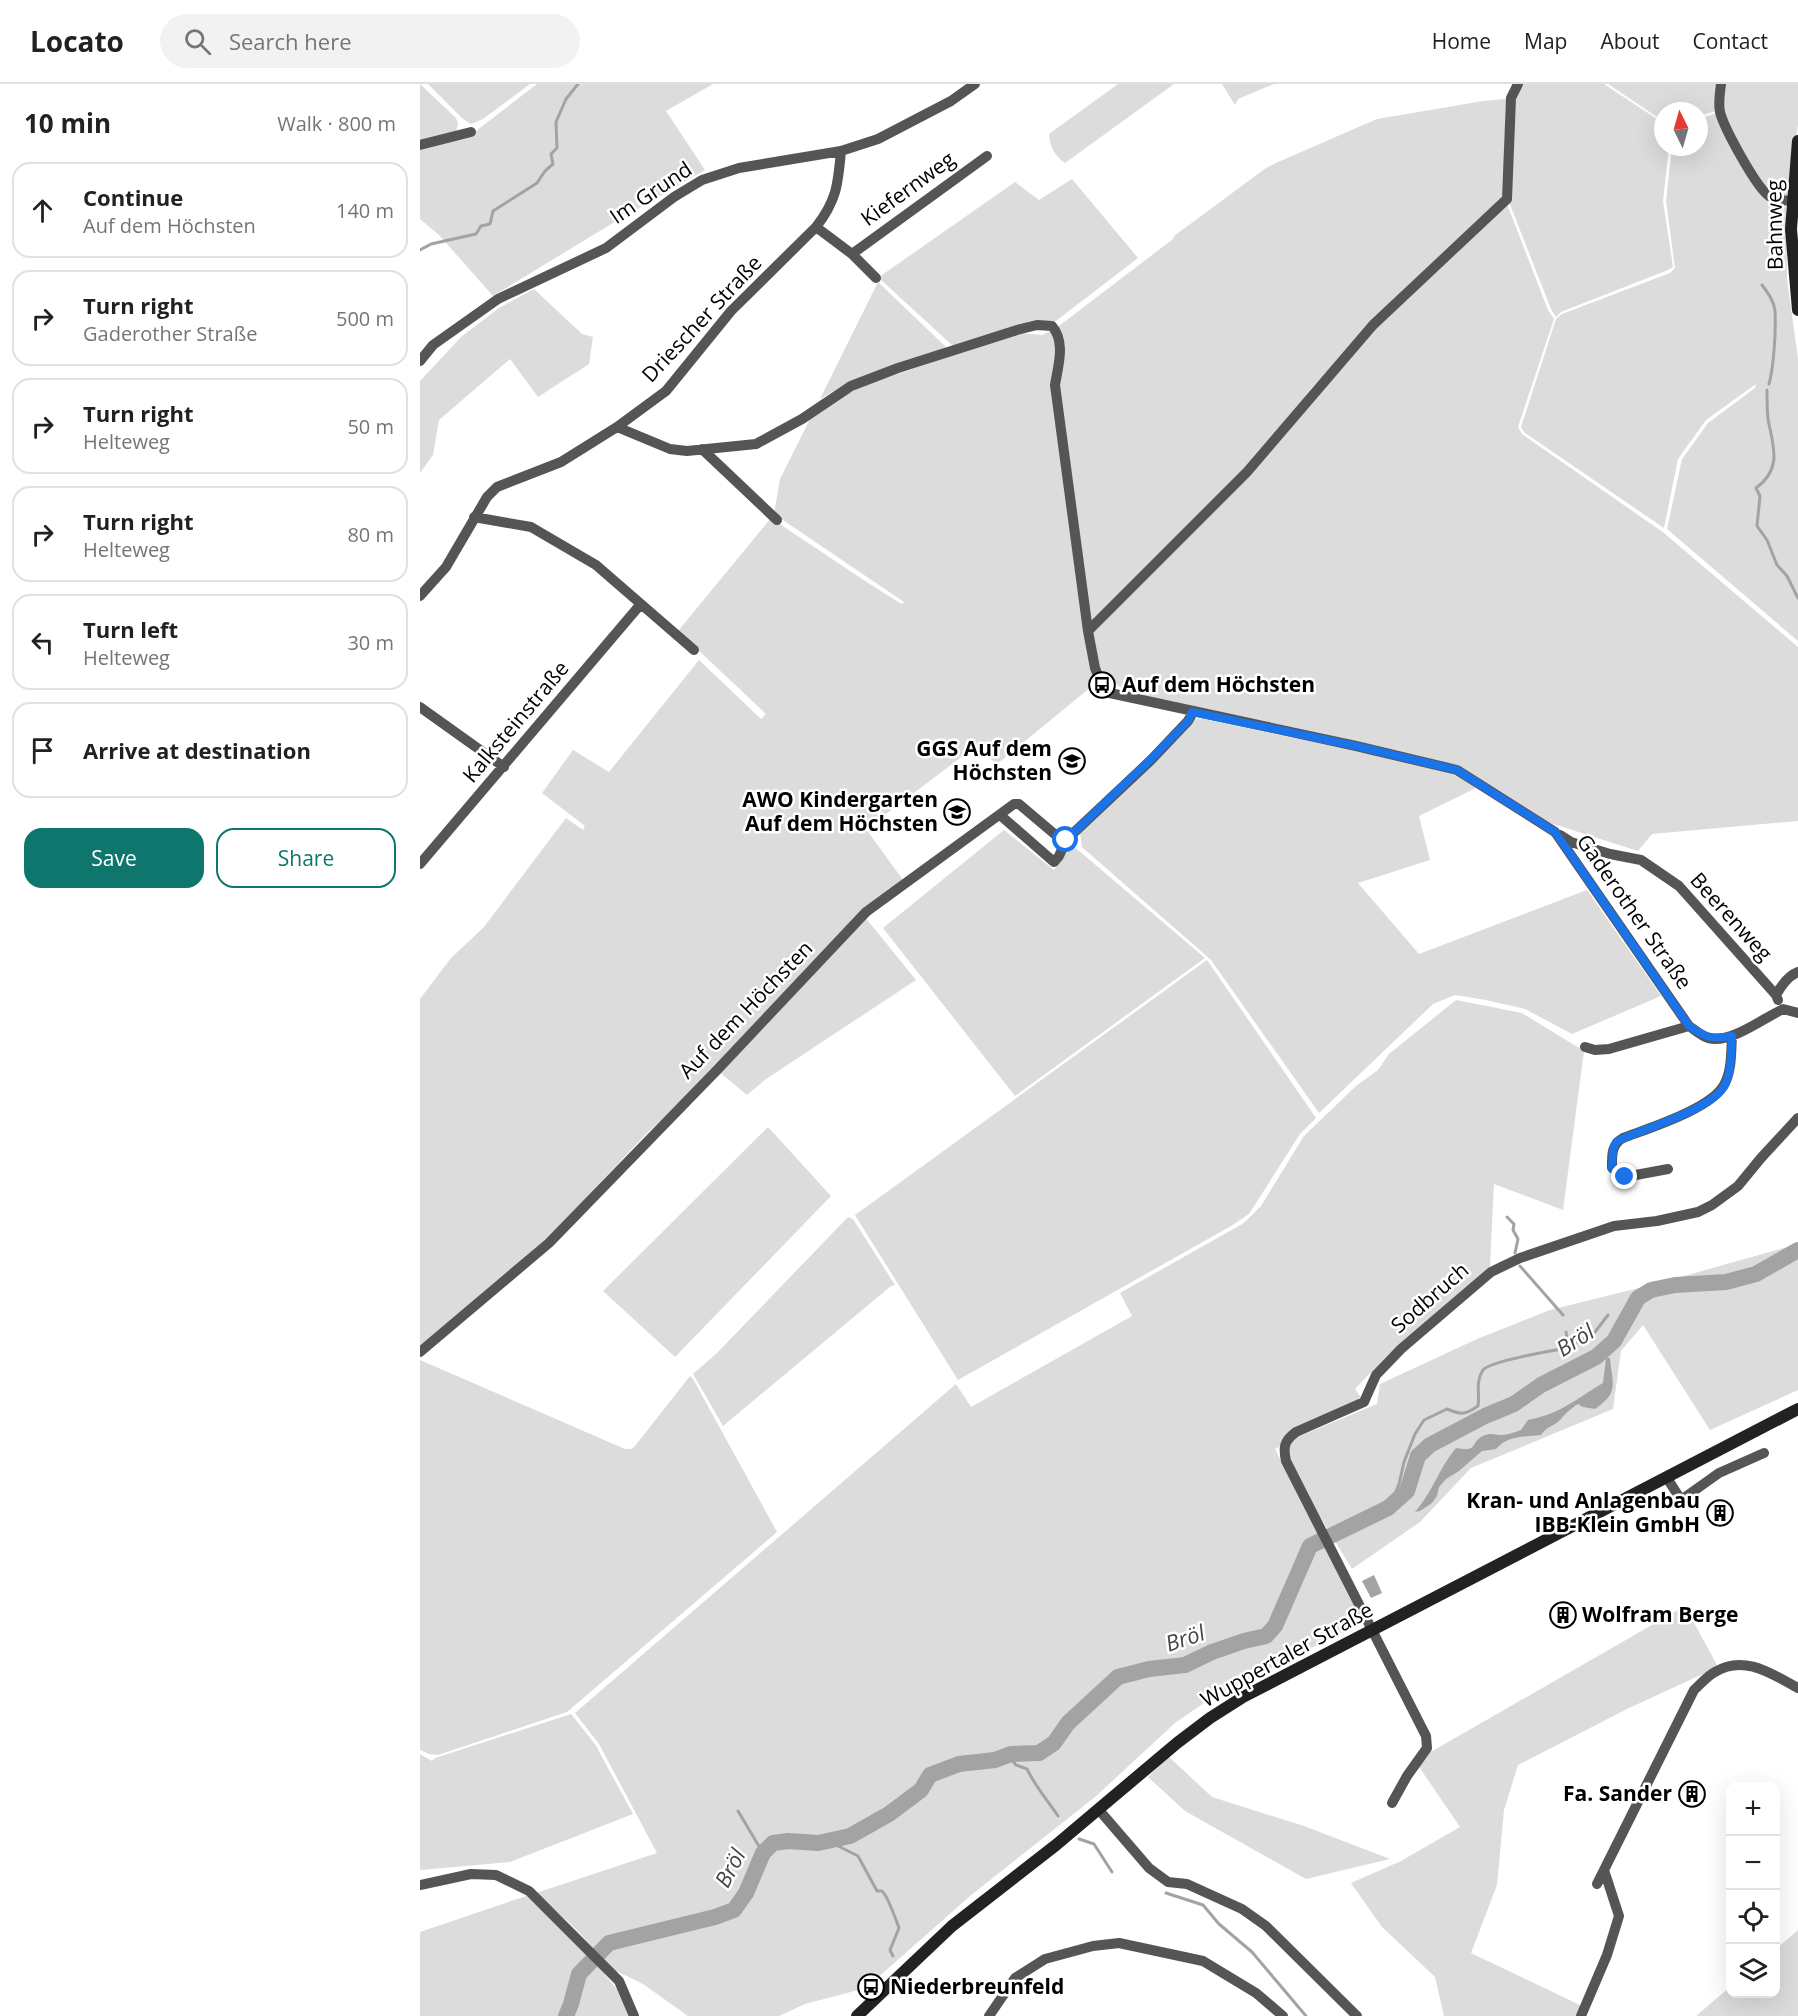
<!DOCTYPE html>
<meta charset="utf-8">
<style>
:root{--surface:#fff;--page:#f2f2f2;--text:#202124;--muted:#757577;--line:#e0e0e0;--accent:#0f766e}
body{margin:0;font-family:"Open Sans",sans-serif;background:var(--page);color:var(--text)}
.controls{position:absolute;right:18px;bottom:18px;display:grid;overflow:hidden;border-radius:12px;box-shadow:0 6px 24px #0002}
.controls button{width:54px;height:54px;display:grid;place-items:center;padding:0;border:0;border-bottom:2px solid var(--line);background:var(--surface);color:var(--text);font:30px sans-serif}
.compass{position:absolute;left:1234px;top:18px;width:54px;height:54px;border-radius:50%;background:var(--surface);box-shadow:0 6px 24px #0002;rotate:355deg}
.stop{position:absolute;width:18px;height:18px;margin:-14px;border:4px solid #1a73e8;border-radius:50%;background:#fff}
.stop.end{background:#1a73e8;border-color:#fff;box-shadow:0 2px 6px #0008}
.list{margin:0;padding:0;list-style:none}
h2{display:flex;justify-content:space-between;align-items:center;height:78px;margin:0;padding:0 24px;font-size:26px}
h2 small{font-size:20px;font-weight:400;color:var(--muted)}
.list li{display:grid;grid-template-columns:39px 1fr auto;gap:18px;align-items:center;box-sizing:border-box;height:96px;margin:0 12px 12px;padding:0 12px;border:2px solid var(--line);border-radius:18px}
.list b{display:block;font-size:22px;white-space:nowrap}
.list p{margin:0;font-size:20px;white-space:nowrap;color:var(--muted)}
.list em{font-size:20px;font-style:normal;color:var(--muted)}
.actions{display:flex;gap:12px;padding:18px 24px}
.actions a{flex:1;padding:14px 0;border:2px solid var(--accent);border-radius:18px;text-align:center;font-size:21px;color:var(--accent)}
.actions .main{background:var(--accent);color:#fff}
.icon{flex:none;width:33px;height:33px;fill:none;stroke:currentColor;stroke-width:2;stroke-linecap:round;stroke-linejoin:round}
.map{position:relative;flex:none;width:1378px;height:1932px;overflow:hidden}
header{display:flex;align-items:center;gap:36px;box-sizing:border-box;height:84px;padding:0 30px;background:var(--surface);border-bottom:2px solid var(--line)}
header strong{font-size:28px}
nav{display:flex;gap:33px;margin-inline-start:auto;font-size:21px}
.search{width:420px;height:54px;background:var(--page);display:flex;align-items:center;gap:15px;box-sizing:border-box;padding:0 21px;border-radius:33px;color:var(--muted);font-size:22px}
main{display:flex}
aside{flex:1;background:var(--surface)}
.map>svg:first-child{display:block}
.green{fill:#dcdcdc}
.water{fill:#a3a3a3}
.lines{fill:none;stroke-linecap:round;stroke-linejoin:round}
.stream{stroke:#a3a3a3;stroke-width:3}
.river{stroke:#a3a3a3;stroke-width:16}
.street{stroke:#555;stroke-width:10}
.secondary{stroke:#222;stroke-width:12}
.route{stroke:#1a73e8;stroke-width:8}
.labels{text-anchor:middle;stroke-width:5;stroke-linejoin:round;paint-order:stroke}
.street-label{font-size:21px;fill:#000;stroke:#fff}
.poi-label{font-size:21px;font-weight:bold;fill:#000;stroke:#fff;text-anchor:end}
.water-label{font-size:22px;font-style:italic;fill:#444;stroke:#fff}
</style>
<header>
<strong>Locato</strong>
<div class="search"><svg class="icon" aria-label="search" viewBox="0 0 24 24"><circle cx="10" cy="10" r="6"/><path d="M15 15l6 6"/></svg>Search here</div>
<nav><a>Home</a><a>Map</a><a>About</a><a>Contact</a></nav>
</header>
<main>
<aside>
<h2>10 min<small>Walk · 800 m</small></h2>
<ul class="list">
<li><svg class="icon" aria-label="ahead" viewBox="0 0 24 24"><path d="M12 20V5M6 11l6-6 6 6"/></svg><div><b>Continue</b><p>Auf dem Höchsten</p></div><em>140 m</em></li>
<li><svg class="icon" aria-label="right" viewBox="0 0 24 24"><path d="M7 20v-9h11M14 6l5 5-5 5"/></svg><div><b>Turn right</b><p>Gaderother Straße</p></div><em>500 m</em></li>
<li><svg class="icon" aria-label="right" viewBox="0 0 24 24"><path d="M7 20v-9h11M14 6l5 5-5 5"/></svg><div><b>Turn right</b><p>Helteweg</p></div><em>50 m</em></li>
<li><svg class="icon" aria-label="right" viewBox="0 0 24 24"><path d="M7 20v-9h11M14 6l5 5-5 5"/></svg><div><b>Turn right</b><p>Helteweg</p></div><em>80 m</em></li>
<li><svg class="icon" aria-label="left" viewBox="0 0 24 24"><path d="M17 20v-9H6M10 6l-5 5 5 5"/></svg><div><b>Turn left</b><p>Helteweg</p></div><em>30 m</em></li>
<li><svg class="icon" aria-label="arrive" viewBox="0 0 24 24"><path d="M6 21V4h12l-3 4 3 4H6"/></svg><div><b>Arrive at destination</b></div></li>
</ul>
<div class="actions"><a class="main">Save</a><a>Share</a></div>
</aside>
<div class="map">
<svg width="1378" height="1932" viewBox="0 0 1378 1932">
<rect width="100%" height="100%" fill="#fff"/>
<path class="green" d="M0 0 36 34 38 40 36 48 0 58Z
M8 0H110L63 35 51 40 43 35Z
M117 0H293L246 27 285 86 183 145 73 212 19 151 0 135V65L48 51 56 47Z
M698 0H754L645 79C634 71 630 63 629 50Z
M802 0H854L818 15 815 21Z
M1100 0H1184L1243 39V63H1249L1243 117 1253 183 1248 186 1141 228 1136 233 1131 225 1089 118 1092 21Z
M1188 0H1298L1296 27 1279 32V27H1243V37Z
M1305 0H1378V41L1368 112 1361 114 1346 105 1337 93 1303 29Z
M1086 15 1083 113 954 239 885 311 1087 120 1128 226 1134 235 1098 343 1102 350 1244 449 1378 563V737L1232 750 1218 767 1127 738 1059 695 705 607 690 595 680 584 671 603 576 681 560 659 446 745 483 796 440 827 496 896 346 995 327 1011 297 986 226 1050 130 1152 0 1265V915L31 874 64 843 146 734 163 746 165 742 122 709 153 666 189 688 279 576 341 635 346 630 258 547 351 434C395 463 437 493 482 520L484 518 354 430 360 395 393 329 442 302 599 249 622 251 635 245 753 155 754 152 846 84 858 78 957 35 1063 17Z
M1297 29 1342 110 1350 119 1366 123 1367 195 1378 275V557L1247 445 1262 375 1288 339 1335 304 1336 300 1286 336 1258 375 1244 444 1105 349 1101 343 1136 235 1142 230 1250 189 1255 184 1246 117 1252 63H1279V35Z
M652 95 718 174 632 240 533 262 460 195 462 191 595 98 619 116Z
M458 198 528 265 429 298 400 315Z
M114 205 162 250 173 253 169 280 118 313 90 275 19 336 13 371 0 389V297L41 253 79 224Z
M774 635H784L1020 685 1042 693 1056 704 999 732 1010 776 938 799 999 870 1167 806 1241 912 1152 950 1105 925 1066 916 1035 911 1013 920 899 1029 791 876 662 763 660 749Z
M584 746 634 786 651 760 785 874 595 1012 463 844Z
M787 876 896 1034 880 1050 829 1130 811 1142 538 1296 435 1131Z
M1036 916 1102 929 1164 967 1143 1126 1074 1100 1070 1182 968 1271 935 1305 944 1318 880 1352 957 1320 960 1300 1057 1255 1130 1226 1243 1198 1374 1161 1378 1163V1306L1290 1346 1223 1241 1201 1267 1193 1325 1051 1384 1000 1438 932 1485 899 1431 868 1375 869 1357 855 1365 942 1534 940 1539 787 1617 755 1639 675 1713 550 1812 446 1904 385 1920 359 1932H268L223 1900 194 1886 154 1843 116 1809 237 1769 179 1660 155 1629 536 1300 551 1323 712 1232 700 1209 824 1139 841 1122 884 1052 936 1002 958 986 969 970Z
M348 1043 411 1112 255 1273 183 1207Z
M428 1133 433 1135 475 1201 471 1202 303 1342 273 1290 297 1269Z
M0 1276 205 1365H211L215 1362 270 1292 273 1295 357 1448 147 1628 18 1671 9 1670 0 1666Z
M1265 1522 1298 1583 1207 1625 1098 1681 1084 1726 1077 1801 1051 1869 1162 1922 1158 1932H1024L1015 1893 962 1843 931 1799 981 1777 1040 1743 995 1677Z
M151 1630 175 1660 213 1730 90 1778 0 1786V1670L12 1677 15 1674Z
M748 1672 792 1713 884 1742 970 1775 886 1795 765 1727 728 1693Z
M106 1812 130 1833 171 1874 201 1910 210 1932H0V1848Z
M1378 1846V1932H1276L1310 1903V1910H1356V1865Z"/>
<path class="water" d="M1186 1274H1190C1192 1300 1200 1308 1175 1325L1163 1323 1158 1320C1150 1325 1146 1329 1140 1336 1133 1343 1128 1341 1121 1351 1105 1353 1088 1351 1076 1365L1062 1367 1039 1387 1026 1395 1019 1403 1017 1412 1012 1419 1000 1427 995 1428C1012 1409 1019 1384 1036 1364 1060 1368 1049 1359 1063 1352 1071 1348 1075 1351 1082 1351 1088 1351 1095 1348 1101 1346L1108 1336C1140 1330 1156 1315 1183 1299Z
M954 1491 962 1509 951 1514 942 1497Z"/>
<g class="lines">
<path class="stream" d="M0 166 11 160 56 150 61 142 70 140 73 127 117 99 125 87 133 80 131 70 137 64 136 38 146 15 158 0
M1342 201C1348 209 1354 217 1355 227 1356 246 1354 282 1349 300
M1347 306C1347 316 1347 325 1348 335 1353 362 1363 384 1336 404L1340 412 1337 442 1347 456 1357 481 1367 492 1378 514
M1087 1133 1094 1140 1093 1146 1098 1155 1095 1169
M1100 1182 1143 1231
M1149 1264 1175 1248 1188 1231
M970 1422 979 1400 984 1378 995 1350 1004 1336 1027 1325C1041 1331 1045 1331 1058 1322 1060 1310 1055 1298 1063 1286 1070 1277 1135 1266 1149 1264L1146 1248
M588 1671 596 1681 607 1685C615 1702 628 1717 638 1732
M318 1727 343 1769
M659 1755 674 1760 692 1788
M408 1757 438 1772 457 1807H462C469 1814 475 1834 479 1844L470 1866 473 1872
M746 1809 783 1821 799 1840 832 1868 886 1932"/>
<path class="river" d="M146 1932 151 1920 159 1890 189 1859 295 1833 314 1826 326 1809 343 1769 353 1759 368 1757 398 1759 430 1752 469 1730 501 1706 510 1691 539 1680 575 1676 591 1670 619 1669 634 1659 648 1639 698 1593 729 1585 765 1581 792 1568 824 1557 846 1552 855 1542 890 1462 968 1424 987 1407 998 1372 1010 1361 1065 1332 1094 1320 1121 1301 1176 1273 1194 1257 1218 1214 1231 1206 1255 1201 1306 1198 1336 1190 1378 1166"/>
<path class="street" d="M1301 0C1300 9 1298 18 1300 28 1304 44 1336 103 1349 112 1357 117 1364 117 1372 116
M0 61 51 48
M396 143 432 170 456 194
M432 170 567 72
M0 277 13 261 78 215 186 164 254 113 282 96 319 84 421 67 458 55 531 17 555 0
M197 343 250 365 267 367 336 360 382 335 431 302 478 284 597 246 617 241 632 242C646 258 638 282 635 301L668 547 675 584 685 608 936 662 1037 686 1135 748 1269 942C1276 947 1285 955 1294 955 1315 956 1344 934 1363 925L1378 929
M282 365 357 436
M54 433 111 443 176 481 274 566
M0 512 26 483 67 413 77 403 141 378 197 343 246 307 311 227 396 143C417 116 418 100 421 67
M668 547 827 388 953 241 1087 115 1091 14 1098 0
M0 623 84 683
M580 731 634 778 639 772 646 756 731 676 768 637 773 628
M1140 751 1151 758 1190 770 1221 776 1259 802 1356 911
M0 780 220 521
M1358 916 1356 911C1361 902 1368 892 1378 888
M1165 963 1175 966 1189 965 1269 942
M1248 1085 1205 1093 1192 1084C1192 1071 1191 1061 1203 1054 1229 1044 1294 1024 1305 999 1312 985 1311 967 1312 952
M0 1268 129 1159 298 985 446 828 594 720H599L638 753 646 756
M1247 1394 1261 1416 1299 1389 1344 1369
M972 1719 987 1692 1007 1664 1006 1652 866 1377C863 1363 864 1357 876 1348L944 1318 956 1291 981 1265 1071 1188 1100 1174 1194 1142 1237 1137 1278 1128 1292 1121 1318 1102 1341 1074 1378 1034
M679 1726 729 1784 748 1798 767 1800 822 1825 846 1842 937 1932
M1177 1800 1274 1606C1281 1600 1287 1592 1295 1588 1324 1570 1352 1590 1378 1604
M0 1801 51 1790 76 1791 109 1807 199 1897 214 1932
M569 1932 595 1894 625 1875 673 1862 699 1859 783 1877 836 1909 863 1932
M1161 1932 1187 1871 1199 1832 1184 1786"/>
<path class="secondary" d="M1378 57 1371 145 1378 226
M437 1932 532 1842 636 1761 757 1659 790 1634 823 1613 1378 1325"/>
</g>
<g class="lines">
<path class="route" d="M646 756 731 675 768 637 772 628 936 662 1037 686 1135 748 1269 942C1286 954 1291 955 1312 952 1311 967 1312 985 1306 999 1293 1027 1224 1043 1196 1058L1193 1065 1192 1084 1205 1093"/>
</g>
<defs>
<g id="bus-ring" transform="scale(1.35)"><circle r="9.5" fill="#fff" stroke="#000" stroke-width="1.5"/><path d="M-5-6H5V4H4V6H2V4H-2V6H-4V4H-5ZM-3.5-4V0h7V-4ZM-3.5 1.2v1.5H-2V1.2ZM2 1.2v1.5H3.5V1.2Z" fill="#000"/></g>
<g id="school-ring" transform="scale(1.35)"><circle r="9.5" fill="#fff" stroke="#000" stroke-width="1.5"/><path d="M0-5L7-2L0 1L-7-2ZM-4 1L0 2.5L4 1V4Q0 6-4 4Z" fill="#000"/></g>
<g id="building-ring" transform="scale(1.35)"><circle r="9.5" fill="#fff" stroke="#000" stroke-width="1.5"/><path d="M-4-6H4V6H1V3H-1V6H-4ZM-2.5-4.3h1.7v1.8h-1.7ZM.8-4.3h1.7v1.8H.8ZM-2.5-1h1.7V.8h-1.7ZM.8-1h1.7V.8H.8Z" fill="#000"/></g>
</defs>
<g fill-rule="evenodd">
<use href="#bus-ring" x="682" y="601"/>
<use href="#school-ring" x="652" y="677"/>
<use href="#school-ring" x="537" y="728"/>
<use href="#building-ring" x="1300" y="1429"/>
<use href="#building-ring" x="1143" y="1531"/>
<use href="#building-ring" x="1272" y="1710"/>
<use href="#bus-ring" x="451" y="1903"/>
</g>
<g class="labels">
<g class="street-label">
<text transform="translate(488 105) rotate(-36)" y="7">Kiefernweg</text>
<text transform="translate(231 109) rotate(-34)" y="7">Im Grund</text>
<text transform="translate(1355 141) rotate(-91)" y="7">Bahnweg</text>
<text transform="translate(282 235) rotate(-47)" y="7">Driescher Straße</text>
<text transform="translate(96 638) rotate(-50)" y="7">Kalksteinstraße</text>
<text transform="translate(1214 828) rotate(55)" y="7">Gaderother Straße</text>
<text transform="translate(1311 833) rotate(48)" y="7">Beerenweg</text>
<text transform="translate(326 926) rotate(-46)" y="7">Auf dem Höchsten</text>
<text transform="translate(1010 1214) rotate(-41)" y="7">Sodbruch</text>
<text transform="translate(867 1571) rotate(-29)" y="7">Wuppertaler Straße</text>
</g>
<g class="poi-label">
<text x="702" y="608" text-anchor="start">Auf dem Höchsten</text>
<text x="632" y="672">GGS Auf dem<tspan x="632" dy="24">Höchsten</tspan></text>
<text x="518" y="723">AWO Kindergarten<tspan x="518" dy="24">Auf dem Höchsten</tspan></text>
<text x="1280" y="1424">Kran- und Anlagenbau<tspan x="1280" dy="24">IBB-Klein GmbH</tspan></text>
<text x="1162" y="1538" text-anchor="start">Wolfram Berge</text>
<text x="1252" y="1717">Fa. Sander</text>
<text x="470" y="1910" text-anchor="start">Niederbreunfeld</text>
</g>
<g class="water-label">
<text transform="translate(1155 1256) rotate(-33)" y="8">Bröl</text>
<text transform="translate(765 1554) rotate(-19)" y="8">Bröl</text>
<text transform="translate(310 1784) rotate(-62)" y="8">Bröl</text>
</g>
</g>
</svg>
<div class="controls">
<button>+</button>
<button>−</button>
<button><svg class="icon" aria-label="locate" viewBox="0 0 24 24"><circle cx="12" cy="12" r="6"/><path d="M12 2v4M12 18v4M2 12h4M18 12h4"/></svg></button>
<button><svg class="icon" aria-label="layers" viewBox="0 0 24 24"><path d="M12 4l9 5-9 5-9-5zM3 14l9 5 9-5"/></svg></button>
</div>
<svg class="compass" viewBox="-18 -18 36 36"><path d="M0-13l5 13h-10z" fill="#e53935"/><path d="M0 13l5-13h-10z" fill="#757577"/></svg>
<div class="stop" style="left:646px;top:756px"></div>
<div class="stop end" style="left:1205px;top:1093px"></div>
</div>
</main>
